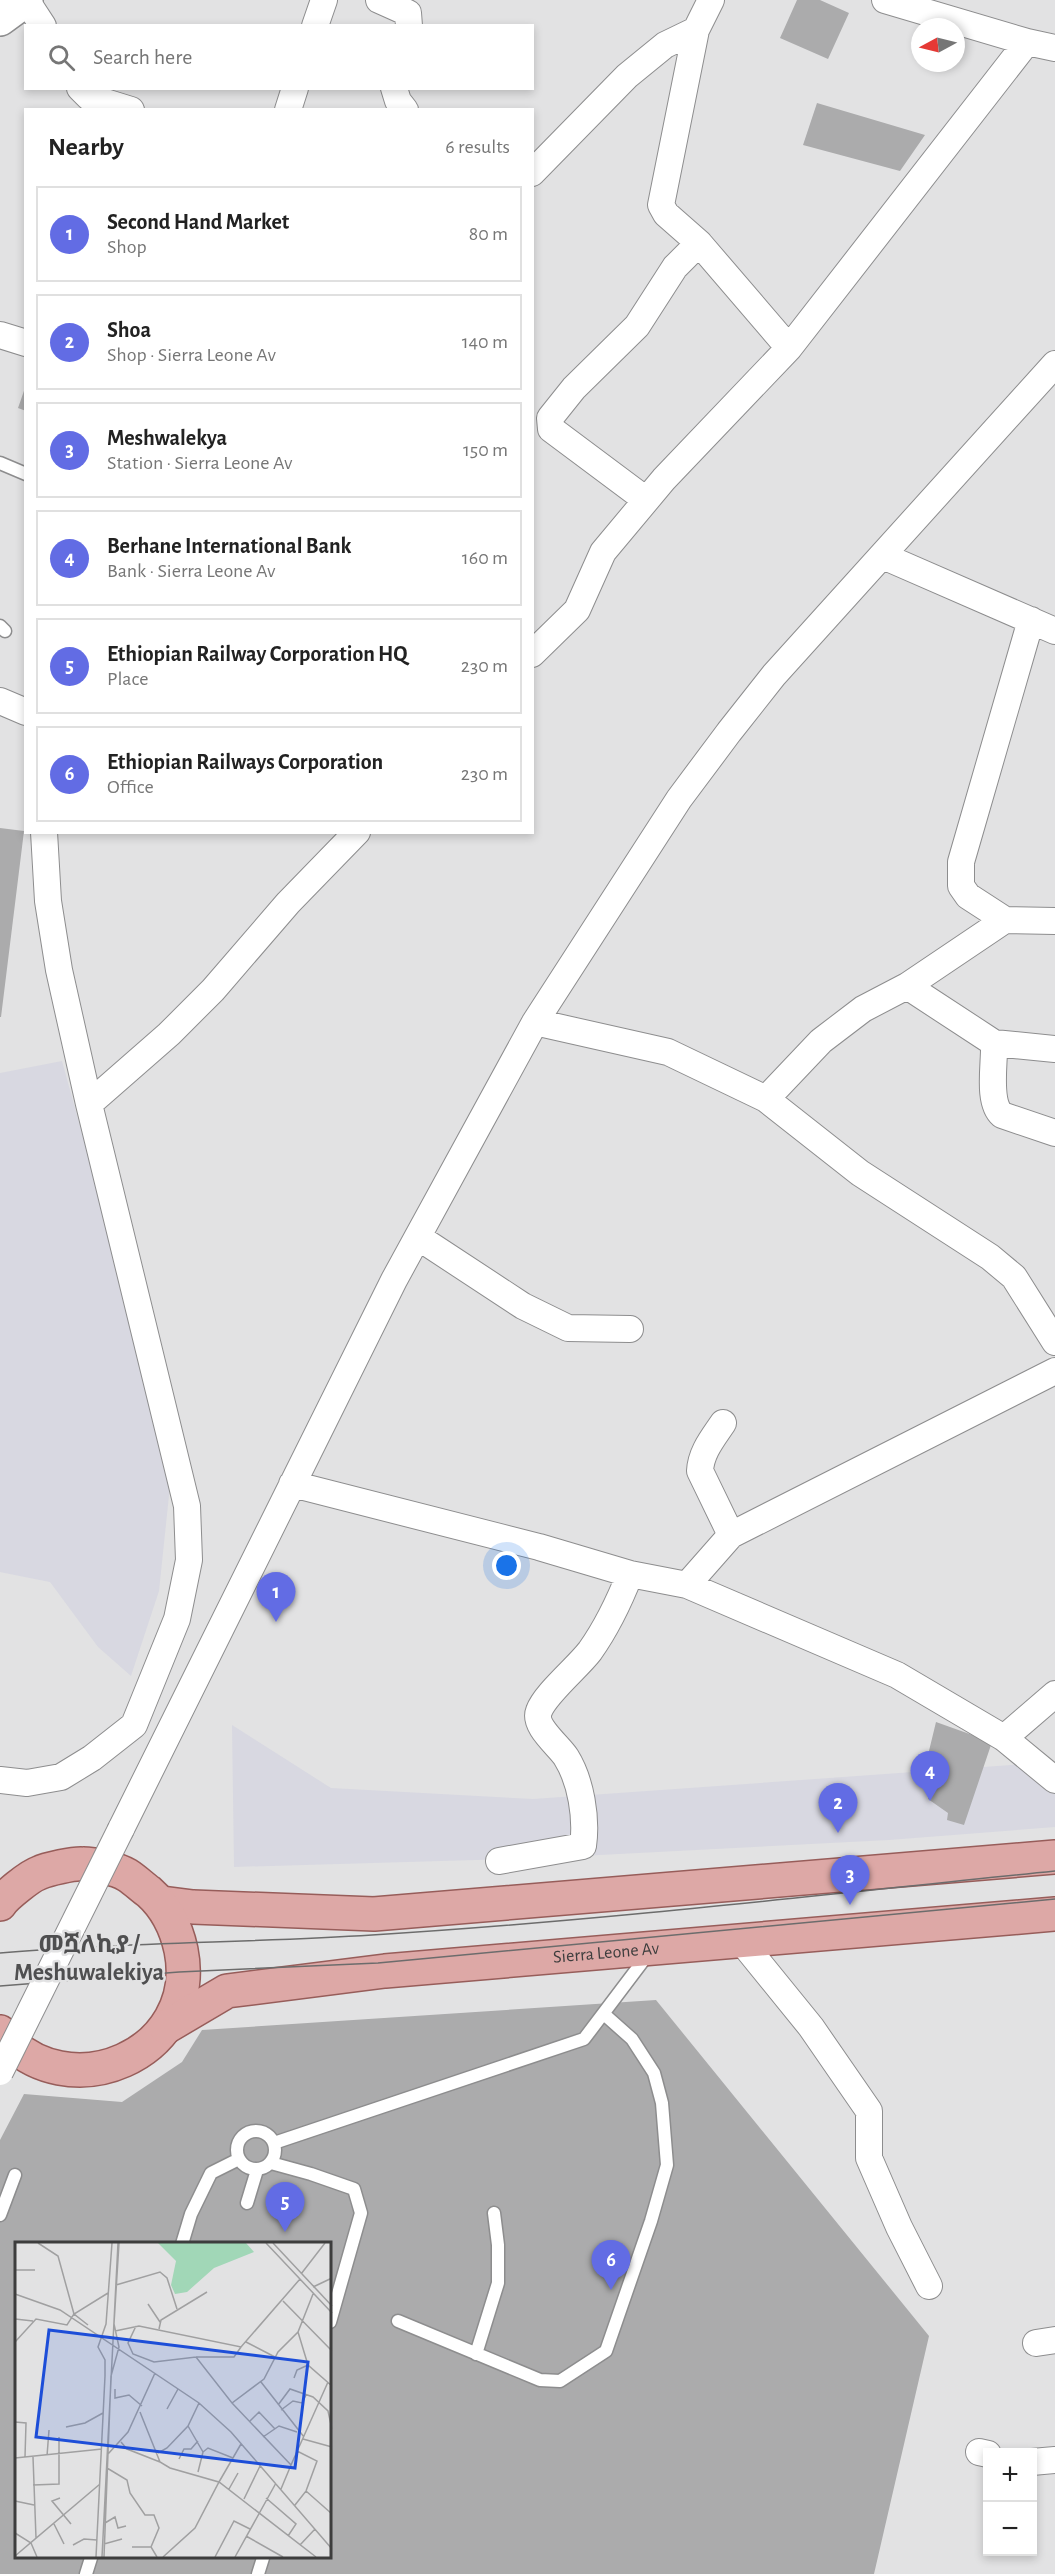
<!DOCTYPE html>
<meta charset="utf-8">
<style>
:root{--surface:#fff;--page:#f6f6f6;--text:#222;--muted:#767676;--line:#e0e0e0;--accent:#626ce4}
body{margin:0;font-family:"Alegreya Sans","Noto Sans Ethiopic",sans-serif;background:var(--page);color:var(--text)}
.controls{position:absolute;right:18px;bottom:18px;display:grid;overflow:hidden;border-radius:0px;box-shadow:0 3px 9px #0003}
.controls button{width:54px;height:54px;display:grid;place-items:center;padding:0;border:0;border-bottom:2px solid var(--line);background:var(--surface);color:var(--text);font:30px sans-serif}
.compass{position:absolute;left:911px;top:18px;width:54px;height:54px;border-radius:50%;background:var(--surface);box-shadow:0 3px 9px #0003;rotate:263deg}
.you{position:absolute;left:507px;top:1566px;width:21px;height:21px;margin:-15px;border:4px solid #fff;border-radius:50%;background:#1a73e8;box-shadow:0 0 0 9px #1a73e833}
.badge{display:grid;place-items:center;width:39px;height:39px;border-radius:50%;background:var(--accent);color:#fff;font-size:20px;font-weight:700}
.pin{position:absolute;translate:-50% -50px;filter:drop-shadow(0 2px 3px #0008)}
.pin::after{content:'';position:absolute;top:32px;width:21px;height:18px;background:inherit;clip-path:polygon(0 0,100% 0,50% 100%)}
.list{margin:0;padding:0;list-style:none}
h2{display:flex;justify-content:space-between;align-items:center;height:78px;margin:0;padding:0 24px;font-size:26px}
h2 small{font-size:20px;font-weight:400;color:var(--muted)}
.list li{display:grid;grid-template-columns:39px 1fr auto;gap:18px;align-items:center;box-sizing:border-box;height:96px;margin:0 12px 12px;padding:0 12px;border:2px solid var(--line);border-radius:0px}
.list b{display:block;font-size:22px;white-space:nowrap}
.list p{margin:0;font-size:20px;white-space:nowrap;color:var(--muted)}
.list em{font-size:20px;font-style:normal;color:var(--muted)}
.icon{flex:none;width:33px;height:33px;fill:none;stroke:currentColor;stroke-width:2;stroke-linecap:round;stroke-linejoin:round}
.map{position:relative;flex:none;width:1055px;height:2574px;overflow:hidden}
.search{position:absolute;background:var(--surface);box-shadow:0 3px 9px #0003;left:24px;top:24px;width:510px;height:66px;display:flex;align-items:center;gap:15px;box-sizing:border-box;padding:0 21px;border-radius:0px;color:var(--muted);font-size:22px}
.panel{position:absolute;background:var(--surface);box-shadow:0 3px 9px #0003;left:24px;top:108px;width:510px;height:726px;border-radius:0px}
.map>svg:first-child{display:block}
.built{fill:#d8d8e1}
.building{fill:#ababac;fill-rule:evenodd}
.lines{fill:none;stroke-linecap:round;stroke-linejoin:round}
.lane-casing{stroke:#8d8d8e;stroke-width:15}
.street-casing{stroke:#8d8d8e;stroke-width:28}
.secondary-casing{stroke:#8d8d8e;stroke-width:36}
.primary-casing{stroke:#975d5a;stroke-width:36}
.lane{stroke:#fff;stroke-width:12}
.street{stroke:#fff;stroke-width:26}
.secondary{stroke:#fff;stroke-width:33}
.primary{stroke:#dda8a6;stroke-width:33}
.tram{stroke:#6c6c6c;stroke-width:1.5}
.street-bridge-casing{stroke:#8d8d8e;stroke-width:28;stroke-linecap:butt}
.street-bridge{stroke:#fff;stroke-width:26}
.labels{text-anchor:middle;stroke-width:5;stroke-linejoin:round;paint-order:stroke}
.street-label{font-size:18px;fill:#3d3d3d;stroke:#e2e2e3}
.district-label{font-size:24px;font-weight:bold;fill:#4f4f50;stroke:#e2e2e3}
.inset-road{fill:none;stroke:#a0a0a1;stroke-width:1.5}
.view{fill:#1d4ed8;fill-opacity:0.15;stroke:#1d4ed8;stroke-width:3}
.inset-edge{fill:none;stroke:#3d3d3d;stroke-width:3}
</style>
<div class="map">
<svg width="1055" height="2574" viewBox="0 0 1055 2574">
<rect width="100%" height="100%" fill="#e2e2e3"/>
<path class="built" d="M62 1061 117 1260 170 1486 159 1591 131 1676 98 1647 50 1582 0 1572V1073Z
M232 1725 331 1788 533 1799 1055 1762V1827L889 1840 542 1858 234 1867Z"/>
<path class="building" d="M797 0H820L849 13 828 59 780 38Z
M817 103 925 135 900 171 803 145Z
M25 388H26V411L18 408Z
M0 828 24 831 1 1017H0Z
M936 1722 992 1742 964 1825 947 1820 948 1813 928 1799V1755Z
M656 2000 929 2336 874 2574H0V2140L24 2094 122 2102 182 2062 202 2030ZM16 2244H330V2558H16Z"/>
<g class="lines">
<g class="lane-casing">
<path id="lane" d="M0 463 26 474
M0 626 5 631
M237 2150a19 19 0 1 1 38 0a19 19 0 1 1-38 0Z
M274 2143 584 2039 649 1953
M271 2163 311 2174 354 2189 361 2213 330 2322
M247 2203 257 2170
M0 2215 15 2175
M182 2244 191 2214 211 2173 239 2159
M398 2321 540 2380 560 2381 606 2351 651 2221 667 2165 662 2103 654 2073 632 2039 605 2015
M476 2354 498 2283V2245L494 2213
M86 2574 91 2558
M258 2574 263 2558"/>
</g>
<g class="street-casing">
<path id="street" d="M26 0 43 26
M379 0 408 13 409 26
M315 26 324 0
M696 30 661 205 666 214 699 243 789 348
M1027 42 1055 48
M80 88 89 97 131 110
M394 88 398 101 405 110
M288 110 295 88
M532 173 627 76 665 45 696 30 711 0
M0 335 26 343
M646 500 551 429 550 418 574 388 637 326 675 267 699 243
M883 556 1055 631
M1031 620 961 862V886L968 896 1005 920 1055 921
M532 654 577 610 603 552 664 479 789 348 1027 42 885 0
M0 701 26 712
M44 832 48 901 59 970 89 1104
M907 986 994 1043C995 1063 987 1102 1002 1115L1055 1133
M535 1022 668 1052 766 1099 860 1173 990 1257 1014 1277 1055 1342
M994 1043 1055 1049
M766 1099 821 1041 863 1009 907 986 1005 920
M418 1237 523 1306 568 1328 630 1329
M723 1423C713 1438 701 1452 700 1471L731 1535
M292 1484 539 1547 630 1574 687 1585 897 1675 1004 1738 1055 1780
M687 1585 731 1535 1055 1371
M1004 1738 1055 1694
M0 1780 27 1783 61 1777 92 1758 134 1725 177 1619 189 1560 187 1506 89 1104 169 1034 213 990 288 903 357 832
M121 1829 394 1280 535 1022 679 799 729 732 774 675 1055 364
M499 1861 583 1846C587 1818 581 1781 566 1757 558 1745 533 1726 539 1711 545 1694 578 1667 590 1651 607 1627 619 1602 630 1574
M742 1942 811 2027 869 2111V2158L899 2227 929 2286
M1036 2343 1055 2340
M979 2452 988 2454
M1032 2462 1055 2460"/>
</g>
<g class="secondary-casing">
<path id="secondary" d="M0 19 26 0"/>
</g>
<g class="primary-casing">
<g id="primary">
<path d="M162 1903 193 1907 374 1914 1055 1857"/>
<path d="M0 1904C5 1896 30 1876 39 1873 47 1869 75 1863 83 1864 95 1864 117 1869 127 1875 135 1880 142 1887 149 1892 167 1908 176 1927 181 1950 202 2054 67 2113 0 2032"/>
<path id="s1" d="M166 2027 227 1991 385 1971 1055 1914"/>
</g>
</g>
<use href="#lane" class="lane"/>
<use href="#street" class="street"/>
<use href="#secondary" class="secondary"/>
<use href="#primary" class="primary"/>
<path class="tram" d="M0 1953C124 1942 248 1943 372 1935 600 1921 828 1894 1055 1871
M0 1986 179 1972 378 1963 1055 1899"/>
<g class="street-bridge-casing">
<path id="street-bridge" d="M0 2072 121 1829"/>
</g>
<use href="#street-bridge" class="street-bridge"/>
</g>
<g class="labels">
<g class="street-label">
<text dy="6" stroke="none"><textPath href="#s1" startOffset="452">Sierra Leone Av</textPath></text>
</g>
<g class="district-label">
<text x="89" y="1952">መሿለኪያ /<tspan x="89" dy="28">Meshuwalekiya</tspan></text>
</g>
</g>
<g transform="translate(15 2242)">
<rect width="316" height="316" fill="#e2e2e3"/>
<path d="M143 1H231L239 10 199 26 172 50 160 52 156 43 161 19Z" fill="#a1d7b7"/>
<path class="inset-road" d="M251 1 317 71M258 1 317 64M0 28H20M286 32 310 1M101 43 145 30 152 36 162 67M298 45 317 36M0 52 45 68 184 161 216 190 317 307M268 59 317 109M133 62 145 80M0 77 18 79M73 83 59 72 93 51M121 84 113 101 118 112 139 120 181 115 217 161 249 137 263 110 283 90 298 52M144 87 146 78 192 50M100 89 124 84 226 105 285 37M283 90 293 123 317 144M0 100 21 77 52 83 59 72 43 14 23 1M231 100 260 115M181 115H219L226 105M279 136 282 128 293 123M246 140 289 195M100 147V156L114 153 127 164M217 161 276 223 313 140M263 163 275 147 298 155 313 169 317 187M152 167 163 147M266 168 278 159 287 161 291 153M125 170 145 220 155 226 204 240 226 202M235 179 244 170 260 187M0 180 11 181 10 215M173 184 188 210 183 230M51 185 70 181 88 171M248 195 264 184 282 190M288 197 317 205M106 200 112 207 145 220M282 209 302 219 291 249M188 210 193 206 218 216M143 211 152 206 173 184 184 161M93 212 113 190 140 131M32 214 34 188M18 215 21 296M0 216 87 207M164 217 169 207H176L183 199M92 226 112 238 115 251 130 273H139L144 286 136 305 142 315M18 243 44 242V195M214 247 223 231M266 247 276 223M45 256 37 259 56 282M251 256 281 282 273 294M229 257 245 224M0 259 19 263M280 263 291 249 317 272M90 281 100 275 103 286 111 284M39 282 49 302M0 291 16 301 22 315M231 294 268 315M89 302 107 297M58 303 69 297 82 298M285 303 300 287M117 305H136M0 314 85 242M81 315 90 134V118L83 105 91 82 97 1M87 315 103 1M89 315 96 134 104 105 99 82 104 1M148 315 180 286 204 240 301 315M200 315 219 279 235 287M220 315 261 241"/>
<path class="view" d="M34 88 293 120 280 226 21 195Z"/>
<rect width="316" height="316" class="inset-edge"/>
</g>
</svg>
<div class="controls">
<button>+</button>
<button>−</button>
</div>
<svg class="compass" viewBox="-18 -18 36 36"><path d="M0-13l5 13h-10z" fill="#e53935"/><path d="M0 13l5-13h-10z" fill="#767676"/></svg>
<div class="you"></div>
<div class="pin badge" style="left:276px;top:1622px">1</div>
<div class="pin badge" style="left:838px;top:1833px">2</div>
<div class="pin badge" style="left:850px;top:1905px">3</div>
<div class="pin badge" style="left:930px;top:1801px">4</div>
<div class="pin badge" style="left:285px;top:2232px">5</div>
<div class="pin badge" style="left:611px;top:2290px">6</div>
<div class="search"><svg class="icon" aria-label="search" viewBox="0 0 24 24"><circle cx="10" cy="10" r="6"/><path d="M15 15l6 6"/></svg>Search here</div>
<section class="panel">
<h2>Nearby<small>6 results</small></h2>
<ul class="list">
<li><span class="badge">1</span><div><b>Second Hand Market</b><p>Shop</p></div><em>80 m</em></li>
<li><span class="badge">2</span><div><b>Shoa</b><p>Shop · Sierra Leone Av</p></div><em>140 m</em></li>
<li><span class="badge">3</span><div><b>Meshwalekya</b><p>Station · Sierra Leone Av</p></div><em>150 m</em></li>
<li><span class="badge">4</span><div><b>Berhane International Bank</b><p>Bank · Sierra Leone Av</p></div><em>160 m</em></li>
<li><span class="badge">5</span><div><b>Ethiopian Railway Corporation HQ</b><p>Place</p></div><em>230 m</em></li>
<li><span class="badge">6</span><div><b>Ethiopian Railways Corporation</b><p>Office</p></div><em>230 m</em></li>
</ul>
</section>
</div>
